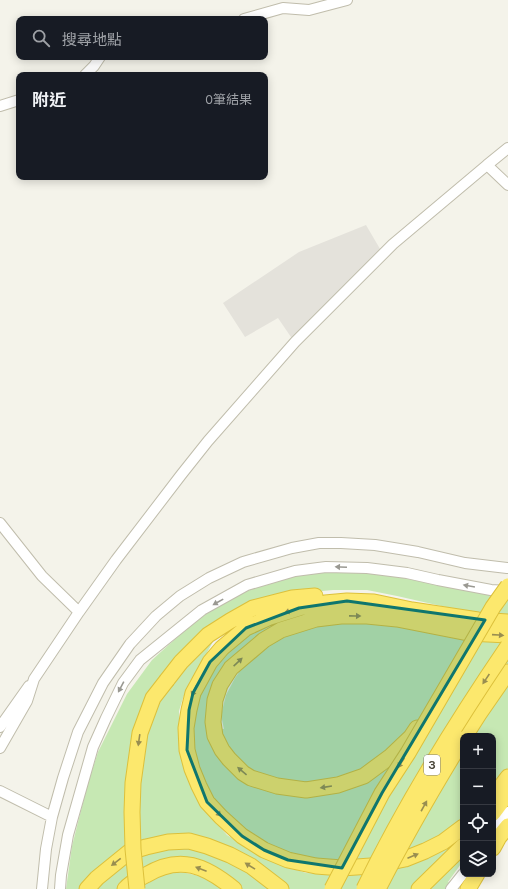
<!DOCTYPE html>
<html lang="zh-TW">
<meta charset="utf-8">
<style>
:root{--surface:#171b24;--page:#20242c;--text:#f1f3f6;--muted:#9ea1a6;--line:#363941}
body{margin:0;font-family:Karla,"Noto Sans TC",sans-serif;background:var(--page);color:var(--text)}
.controls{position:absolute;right:12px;bottom:12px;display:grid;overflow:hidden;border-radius:8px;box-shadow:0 2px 10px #0003}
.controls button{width:36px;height:36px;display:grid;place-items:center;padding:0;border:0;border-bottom:1px solid var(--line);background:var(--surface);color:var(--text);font:20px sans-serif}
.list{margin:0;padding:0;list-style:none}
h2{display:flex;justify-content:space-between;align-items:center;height:52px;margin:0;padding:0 16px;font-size:17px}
h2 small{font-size:13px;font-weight:400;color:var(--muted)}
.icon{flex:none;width:22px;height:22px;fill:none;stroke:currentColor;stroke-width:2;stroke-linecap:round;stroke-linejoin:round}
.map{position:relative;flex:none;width:508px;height:889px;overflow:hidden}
.search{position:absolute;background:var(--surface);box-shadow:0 2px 10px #0003;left:16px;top:16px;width:252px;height:44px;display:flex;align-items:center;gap:10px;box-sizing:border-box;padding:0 14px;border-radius:8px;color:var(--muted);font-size:15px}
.panel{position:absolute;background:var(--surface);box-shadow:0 2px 10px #0003;left:16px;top:72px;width:252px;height:108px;border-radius:8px}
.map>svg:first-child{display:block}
.industrial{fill:#e4e2db}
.green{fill:#c6e8b3}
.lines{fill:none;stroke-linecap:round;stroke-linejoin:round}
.minor-casing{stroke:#c0bdac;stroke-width:12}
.highway-casing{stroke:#dcc03c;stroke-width:17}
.minor{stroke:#fff;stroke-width:10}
.highway{stroke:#fce86d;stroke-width:15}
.highway-bridge-casing{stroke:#dcc03c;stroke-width:17;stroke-linecap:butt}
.highway-bridge{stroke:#fce86d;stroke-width:15}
.oneway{fill:#9a9992}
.oneway2{fill:#998e50}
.marked{fill:#0f766e;fill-opacity:0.2;stroke:#0f766e;stroke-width:3;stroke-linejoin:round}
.labels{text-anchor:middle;stroke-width:3;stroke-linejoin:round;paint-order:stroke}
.shield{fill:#fff;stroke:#7f7d74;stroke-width:1}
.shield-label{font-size:12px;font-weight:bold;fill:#484538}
</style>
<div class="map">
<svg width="508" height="889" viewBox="0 0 508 889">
<rect width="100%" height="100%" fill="#f4f3ea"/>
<path class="industrial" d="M366 225 383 254 293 340 278 318 245 337 223 303 299 252Z"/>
<path class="green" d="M329 571H354L381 574 430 583 462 590 492 595H508V615H495L450 608 397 596 367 590H333L301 593 193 641 176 656 156 682 177 676 216 636 196 673 190 681 183 698 179 711 180 737 209 814 227 835 256 853 288 867 306 873 328 874H362L379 872 398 868 416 862 463 835V861L448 882 457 889H287L172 836 81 889H66L72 846 88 783 98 752 127 694 152 660 173 641 196 621 233 596 258 587 302 573Z
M352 607 275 628 207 707 206 727 224 729 221 715 226 695 235 678 246 662 263 648 280 639 296 632 336 622 388 623 508 641V768L493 790V736H463V821L424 846 368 862 310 859 277 849 240 828 217 806 197 768 192 735 195 706 210 672 243 635 296 612Z
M195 848 227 859 260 880 272 889H240L186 859 118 889H94L123 864 154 849Z
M168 871C191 873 204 875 222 889H136L145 881Z"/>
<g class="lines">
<g class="minor-casing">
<path id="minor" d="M244 19 283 8 309 10 347 0
M85 75 94 66 100 57
M0 106 19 100
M487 165 508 148
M0 523 42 576 79 612
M0 727 29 686
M0 748 27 701 34 679 79 612 116 560 181 475 208 441 295 342 393 244 487 165 508 185
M0 791 52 817
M493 833 508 812
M42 889 46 849 52 817 63 778 78 732 103 683 130 644 156 616 180 596 209 578 243 562 292 548 319 543H341L375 545 418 552 465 563 507 568
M60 889 61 875 68 835 93 747 106 718 123 683 140 660 202 610 247 585 295 571 326 567 367 568 407 573 438 580 491 590 508 591
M451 889 463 874"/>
</g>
<g class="highway-casing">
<path id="highway" d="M167 680 181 662 208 635 230 621 253 608 292 598 315 596
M417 728 411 737 391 756 364 776 338 785 306 790 277 786 251 778 243 773 229 759 222 750 215 736 213 722 215 700 220 685 231 668 264 640 281 630 316 619 341 616H367L397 619 468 633 508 635
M465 736 479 714 508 672
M493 797 508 777
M493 813 508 793
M463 827 443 842 425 851 405 859 371 866 342 868 316 866 288 860 264 850 242 836 221 817 207 802 199 786 192 769 187 750 186 728 189 710 193 693 210 662 222 648 246 628 270 617 299 608 325 603 347 601 374 602 412 610 478 620 508 622
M493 848 499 837 508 826
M87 889 97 878 129 852 146 847 168 842 189 841 207 846 230 855 251 866 281 889
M125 889C131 882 138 879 146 875 180 854 206 866 234 889
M419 889 463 846
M468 889 477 874"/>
</g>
<use href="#minor" class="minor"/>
<use href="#highway" class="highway"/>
<g class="highway-bridge-casing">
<path id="highway-bridge" d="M137 889 133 849 132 812 133 783 140 733 153 698 167 680
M332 889 382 793 408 753 493 607 508 586
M364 889C405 804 455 724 508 646
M378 889C404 838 433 788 463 739"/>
</g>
<use href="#highway-bridge" class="highway-bridge"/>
</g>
<defs><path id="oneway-solid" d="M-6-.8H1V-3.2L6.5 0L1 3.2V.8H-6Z"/></defs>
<g class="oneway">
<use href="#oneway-solid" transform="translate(341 567) rotate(-178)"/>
<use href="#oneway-solid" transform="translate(469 586) rotate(-170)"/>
<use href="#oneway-solid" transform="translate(218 602) rotate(151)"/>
<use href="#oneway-solid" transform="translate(121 687) rotate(118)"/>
</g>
<g class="oneway2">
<use href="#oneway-solid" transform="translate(290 611) rotate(162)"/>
<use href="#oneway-solid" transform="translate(355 616) rotate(1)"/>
<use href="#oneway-solid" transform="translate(498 635) rotate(4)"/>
<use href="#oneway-solid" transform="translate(238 662) rotate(-43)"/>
<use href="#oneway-solid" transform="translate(486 679) rotate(124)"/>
<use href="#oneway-solid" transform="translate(194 691) rotate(115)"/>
<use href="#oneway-solid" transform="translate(139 740) rotate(98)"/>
<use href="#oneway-solid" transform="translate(401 763) rotate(124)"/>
<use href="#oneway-solid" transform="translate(242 771) rotate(-140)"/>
<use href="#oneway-solid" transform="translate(326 787) rotate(171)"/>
<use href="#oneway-solid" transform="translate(424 806) rotate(-61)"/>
<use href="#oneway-solid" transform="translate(217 812) rotate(47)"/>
<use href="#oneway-solid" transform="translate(413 856) rotate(-23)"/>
<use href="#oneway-solid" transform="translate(116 862) rotate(142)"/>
<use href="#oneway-solid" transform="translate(250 866) rotate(-148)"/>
<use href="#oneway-solid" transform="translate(201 869) rotate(-159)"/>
</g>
<path class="marked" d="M347 601 485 620 382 793 342 868 288 860 264 850 242 836 207 802 187 750 189 710 193 693 210 662 246 628 299 608Z"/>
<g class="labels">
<rect class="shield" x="424" y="755" width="16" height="20" rx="3"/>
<g class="shield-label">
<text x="432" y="769">3</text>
</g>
</g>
</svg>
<div class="controls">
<button>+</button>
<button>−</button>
<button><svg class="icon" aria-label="locate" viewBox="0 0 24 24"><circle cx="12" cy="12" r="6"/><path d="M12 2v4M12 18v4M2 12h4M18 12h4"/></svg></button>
<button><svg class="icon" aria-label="layers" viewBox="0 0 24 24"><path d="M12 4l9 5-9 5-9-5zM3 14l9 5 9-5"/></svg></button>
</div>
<div class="search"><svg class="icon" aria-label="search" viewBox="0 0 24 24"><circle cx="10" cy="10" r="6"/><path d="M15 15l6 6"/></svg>搜尋地點</div>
<section class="panel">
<h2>附近<small>0筆結果</small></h2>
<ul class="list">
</ul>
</section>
</div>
